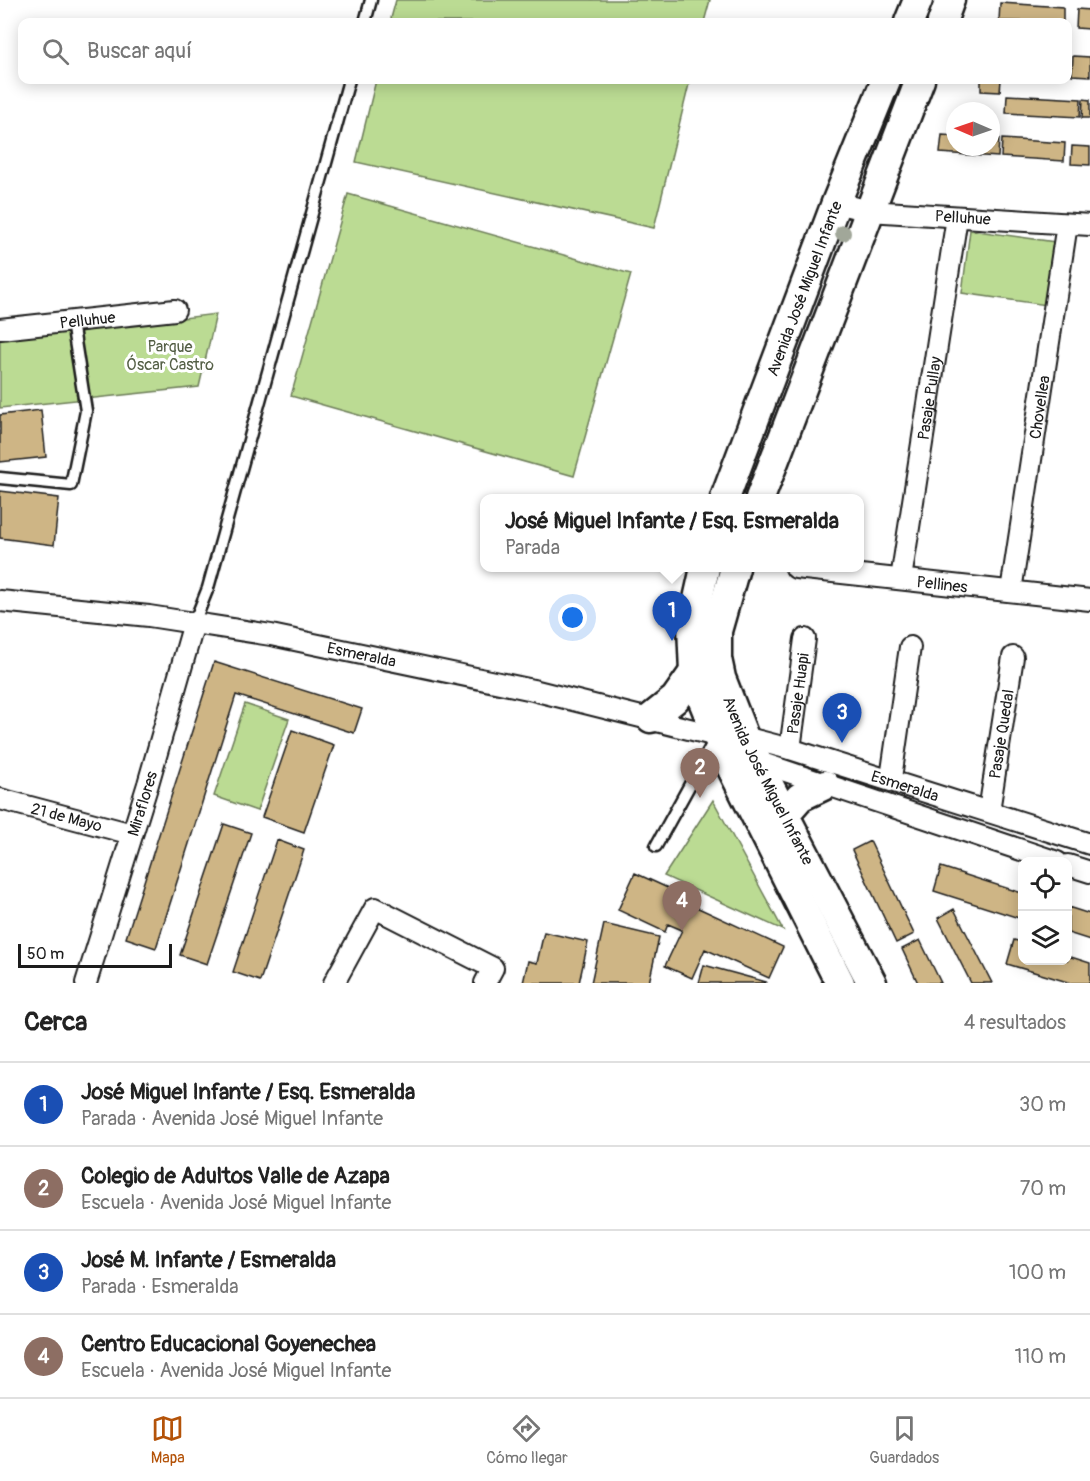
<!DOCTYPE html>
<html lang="es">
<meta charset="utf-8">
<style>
:root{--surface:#fff;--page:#f6f6f6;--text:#222;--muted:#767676;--line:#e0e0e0;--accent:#b45309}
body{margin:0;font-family:Pangolin,sans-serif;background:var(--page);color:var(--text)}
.controls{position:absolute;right:18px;bottom:18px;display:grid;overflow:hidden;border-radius:12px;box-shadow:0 3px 15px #0003}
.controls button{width:54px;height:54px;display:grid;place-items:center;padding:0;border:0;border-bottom:2px solid var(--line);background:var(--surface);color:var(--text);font:30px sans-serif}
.compass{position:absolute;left:946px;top:102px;width:54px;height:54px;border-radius:50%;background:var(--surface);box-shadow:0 3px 15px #0003;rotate:272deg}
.scale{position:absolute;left:18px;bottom:15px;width:154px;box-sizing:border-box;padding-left:6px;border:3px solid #1c1c1c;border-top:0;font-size:16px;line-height:21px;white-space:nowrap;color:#1c1c1c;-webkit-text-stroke:4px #fff;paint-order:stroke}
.you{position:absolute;left:573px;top:618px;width:21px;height:21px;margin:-15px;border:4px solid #fff;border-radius:50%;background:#1a73e8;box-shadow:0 0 0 9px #1a73e833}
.badge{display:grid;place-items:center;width:39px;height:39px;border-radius:50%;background:var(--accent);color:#fff;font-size:20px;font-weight:700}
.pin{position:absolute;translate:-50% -50px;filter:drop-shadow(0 2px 3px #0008)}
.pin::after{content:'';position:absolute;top:32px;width:21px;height:18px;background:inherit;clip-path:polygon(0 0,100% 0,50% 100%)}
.popup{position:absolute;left:480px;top:494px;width:384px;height:78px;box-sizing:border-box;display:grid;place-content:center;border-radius:12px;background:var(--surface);filter:drop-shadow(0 2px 4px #0005);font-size:20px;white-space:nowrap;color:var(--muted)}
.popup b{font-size:22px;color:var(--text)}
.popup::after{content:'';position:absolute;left:50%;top:100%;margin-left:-12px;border:12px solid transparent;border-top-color:var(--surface)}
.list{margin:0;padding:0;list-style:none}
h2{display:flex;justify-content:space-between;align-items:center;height:78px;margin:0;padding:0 24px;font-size:26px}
h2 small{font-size:20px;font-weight:400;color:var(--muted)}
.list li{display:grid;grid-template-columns:39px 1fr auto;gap:18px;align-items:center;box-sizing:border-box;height:84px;padding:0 24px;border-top:2px solid var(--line)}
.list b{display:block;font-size:22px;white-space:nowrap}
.list p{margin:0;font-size:20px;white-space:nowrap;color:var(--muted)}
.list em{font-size:20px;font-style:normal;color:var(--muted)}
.icon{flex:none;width:33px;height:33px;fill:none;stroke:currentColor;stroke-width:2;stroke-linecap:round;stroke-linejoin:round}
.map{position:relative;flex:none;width:1090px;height:983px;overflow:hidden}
.search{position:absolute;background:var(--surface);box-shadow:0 3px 15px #0003;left:18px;right:18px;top:18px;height:66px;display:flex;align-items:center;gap:15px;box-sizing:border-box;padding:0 21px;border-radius:12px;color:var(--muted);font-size:22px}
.sheet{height:414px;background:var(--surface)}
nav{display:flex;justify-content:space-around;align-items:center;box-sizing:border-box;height:84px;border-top:2px solid var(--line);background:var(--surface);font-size:16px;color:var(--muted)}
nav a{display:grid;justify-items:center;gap:3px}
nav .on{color:var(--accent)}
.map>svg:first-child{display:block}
.green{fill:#bbdb93;stroke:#6c7c58;stroke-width:1.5}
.building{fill:#ceb585;stroke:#1c1c1c;stroke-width:1.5}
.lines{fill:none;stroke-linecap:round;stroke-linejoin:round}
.lane-casing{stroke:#1c1c1c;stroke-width:15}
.street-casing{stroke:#1c1c1c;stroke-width:24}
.secondary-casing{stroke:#1c1c1c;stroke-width:33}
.lane{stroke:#fff;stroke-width:10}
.street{stroke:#fff;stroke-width:20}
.secondary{stroke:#fff;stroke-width:28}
.tree{fill:#a1a799}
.labels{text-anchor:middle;stroke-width:6;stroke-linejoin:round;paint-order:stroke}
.street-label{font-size:16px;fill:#1c1c1c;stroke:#fff}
.park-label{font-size:16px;fill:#545f46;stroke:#fff}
</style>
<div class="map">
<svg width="1090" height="983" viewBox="0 0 1090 983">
<rect width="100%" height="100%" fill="#fff"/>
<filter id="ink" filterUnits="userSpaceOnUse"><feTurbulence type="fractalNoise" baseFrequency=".0167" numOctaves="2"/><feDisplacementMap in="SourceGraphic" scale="12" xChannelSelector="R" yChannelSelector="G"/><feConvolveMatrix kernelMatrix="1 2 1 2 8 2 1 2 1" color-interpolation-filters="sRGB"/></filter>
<g filter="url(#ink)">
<path class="green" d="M396 0H710L704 22H390Z
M376 80H690L654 228 356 162Z
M348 194 631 274 574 476 291 396Z
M970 230 1055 242 1047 305 962 293Z
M216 314 199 387 0 408V340Z
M245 704 289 719 257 811 214 796Z
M713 800 783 930 664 876Z"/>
<path class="building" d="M1000 3 1063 7V22L999 21Z
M1077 9 1090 10V29L1076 28Z
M1073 56 1090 57V76L1072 75Z
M981 80H1001L1000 92 981 91Z
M1007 95 1081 99 1080 117 1006 113Z
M1083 99 1090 100V118H1082Z
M942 135 955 136V147H991V138H999L998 157 940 153Z
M1002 139 1065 143 1064 161 1001 157Z
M1072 146 1090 147V165L1071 164Z
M41 410 46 457 0 462V415Z
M0 491 59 498 54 545 0 538Z
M214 662 362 709 354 733 236 695 156 948 126 938Z
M292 730 334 745 304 832 262 817Z
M224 824 251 833 207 964 180 955Z
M277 840 304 850 260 981 233 972Z
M870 841 914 934 896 943 852 850Z
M941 867 1022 893V919L934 891Z
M635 873 683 895 681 900 783 947 769 978 705 949 692 978 665 966 682 930 668 924 665 932 618 910Z
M1068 907 1090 914V940L1068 933Z
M954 909 992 983H971L938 918Z
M604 924 659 937 649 983H591Z
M544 932 588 942 579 983H523L528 961 537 963Z
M920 940 941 983H918L902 949Z
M1014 940 1022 942V960H1068V956L1090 963V983H1071L1007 964Z
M704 965 766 982 765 983H699Z"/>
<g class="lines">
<g class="lane-casing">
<path id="lane" d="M365 22 371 0
M0 478 71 485 86 411 72 322
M194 623 208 588 349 80
M656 846 715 739"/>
</g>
<g class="street-casing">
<g id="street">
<path id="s1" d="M836 203 869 211 1090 225"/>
<path id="s2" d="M0 329 175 310"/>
<path id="s3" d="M796 568 1090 600"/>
<path id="s4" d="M901 579 957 217"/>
<path id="s5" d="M1011 591 1067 224"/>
<path id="s6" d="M0 601 149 616 271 635 533 690 717 736 744 737 790 749 1090 844"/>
<path id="s7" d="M790 749 805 639"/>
<path d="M753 760 1057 862"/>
<path d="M891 778 910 647"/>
<path id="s8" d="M0 799 132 834"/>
<path id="s9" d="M989 811 1013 657"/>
<path d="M1068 865 1090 872"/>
<path id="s10" d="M86 983 148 784 194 623"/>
<path d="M334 983 375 908 493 968 485 983"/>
</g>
</g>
<g class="secondary-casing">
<g id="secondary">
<path d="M909 22 918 0"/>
<path d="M942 22 950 0"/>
<path id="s11" d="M725 498 836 203 886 80"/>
<path d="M760 498 920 80"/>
<path d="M705 568 692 626 694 672 699 691 726 757 840 983"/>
<path id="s12" d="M735 568 717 631V659L721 678 744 737 872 983"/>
<path d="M651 718 675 699 694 672"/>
<path d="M785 814 800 797 825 785"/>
</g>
</g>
<use href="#lane" class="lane"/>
<use href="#street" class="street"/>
<use href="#secondary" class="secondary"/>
</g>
<circle class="tree" cx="843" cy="233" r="8"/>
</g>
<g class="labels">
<g class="street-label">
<text dy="6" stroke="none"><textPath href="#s1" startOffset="128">Pelluhue</textPath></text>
<text dy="6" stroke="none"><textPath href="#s11" startOffset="224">Avenida José Miguel Infante</textPath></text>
<text dy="6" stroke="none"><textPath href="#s2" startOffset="88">Pelluhue</textPath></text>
<text dy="6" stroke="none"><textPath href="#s4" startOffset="183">Pasaje Pullay</textPath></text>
<text dy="6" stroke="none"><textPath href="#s5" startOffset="186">Chovellea</textPath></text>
<text dy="6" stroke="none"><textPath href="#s3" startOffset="147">Pellines</textPath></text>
<text dy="6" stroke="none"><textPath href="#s6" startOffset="366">Esmeralda</textPath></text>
<text dy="6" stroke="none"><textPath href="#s7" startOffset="56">Pasaje Huapi</textPath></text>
<text dy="6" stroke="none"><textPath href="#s9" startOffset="78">Pasaje Quedal</textPath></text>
<text dy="6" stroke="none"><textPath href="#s12" startOffset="226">Avenida José Miguel Infante</textPath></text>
<text dy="6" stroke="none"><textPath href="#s6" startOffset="926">Esmeralda</textPath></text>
<text dy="6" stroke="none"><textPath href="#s10" startOffset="188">Miraflores</textPath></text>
<text dy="6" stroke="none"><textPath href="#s8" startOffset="69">21 de Mayo</textPath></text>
</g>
<g class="park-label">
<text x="170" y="352">Parque<tspan x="170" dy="18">Óscar Castro</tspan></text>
</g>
</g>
</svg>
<div class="controls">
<button><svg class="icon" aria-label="locate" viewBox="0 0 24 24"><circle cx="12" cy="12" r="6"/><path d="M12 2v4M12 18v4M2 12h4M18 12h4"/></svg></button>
<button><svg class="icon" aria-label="layers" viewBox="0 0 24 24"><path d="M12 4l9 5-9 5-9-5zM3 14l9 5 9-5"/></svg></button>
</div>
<svg class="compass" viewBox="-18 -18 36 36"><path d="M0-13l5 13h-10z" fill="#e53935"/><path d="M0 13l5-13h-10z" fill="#767676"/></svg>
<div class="scale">50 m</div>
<div class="you"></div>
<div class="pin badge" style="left:672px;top:641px;background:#1a4fb4">1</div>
<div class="popup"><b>José Miguel Infante / Esq. Esmeralda</b>Parada</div>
<div class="pin badge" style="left:700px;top:798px;background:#8d6e63">2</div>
<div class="pin badge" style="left:842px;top:743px;background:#1a4fb4">3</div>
<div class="pin badge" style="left:682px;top:931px;background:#8d6e63">4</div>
<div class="search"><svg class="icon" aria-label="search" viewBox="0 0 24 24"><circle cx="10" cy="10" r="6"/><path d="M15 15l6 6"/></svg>Buscar aquí</div>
</div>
<section class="sheet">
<h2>Cerca<small>4 resultados</small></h2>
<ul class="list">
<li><span class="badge" style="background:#1a4fb4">1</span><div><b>José Miguel Infante / Esq. Esmeralda</b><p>Parada · Avenida José Miguel Infante</p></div><em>30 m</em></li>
<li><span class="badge" style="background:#8d6e63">2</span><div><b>Colegio de Adultos Valle de Azapa</b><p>Escuela · Avenida José Miguel Infante</p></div><em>70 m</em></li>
<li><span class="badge" style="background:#1a4fb4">3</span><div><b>José M. Infante / Esmeralda</b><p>Parada · Esmeralda</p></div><em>100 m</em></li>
<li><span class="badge" style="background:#8d6e63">4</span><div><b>Centro Educacional Goyenechea</b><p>Escuela · Avenida José Miguel Infante</p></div><em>110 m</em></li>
</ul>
</section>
<nav>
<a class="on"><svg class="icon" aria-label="map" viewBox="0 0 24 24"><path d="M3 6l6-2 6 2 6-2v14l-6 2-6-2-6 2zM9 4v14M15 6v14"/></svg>Mapa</a>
<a><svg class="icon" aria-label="directions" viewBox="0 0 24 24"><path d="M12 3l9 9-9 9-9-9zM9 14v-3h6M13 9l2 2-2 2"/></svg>Cómo llegar</a>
<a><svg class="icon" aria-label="saved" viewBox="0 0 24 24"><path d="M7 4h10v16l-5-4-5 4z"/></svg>Guardados</a>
</nav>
